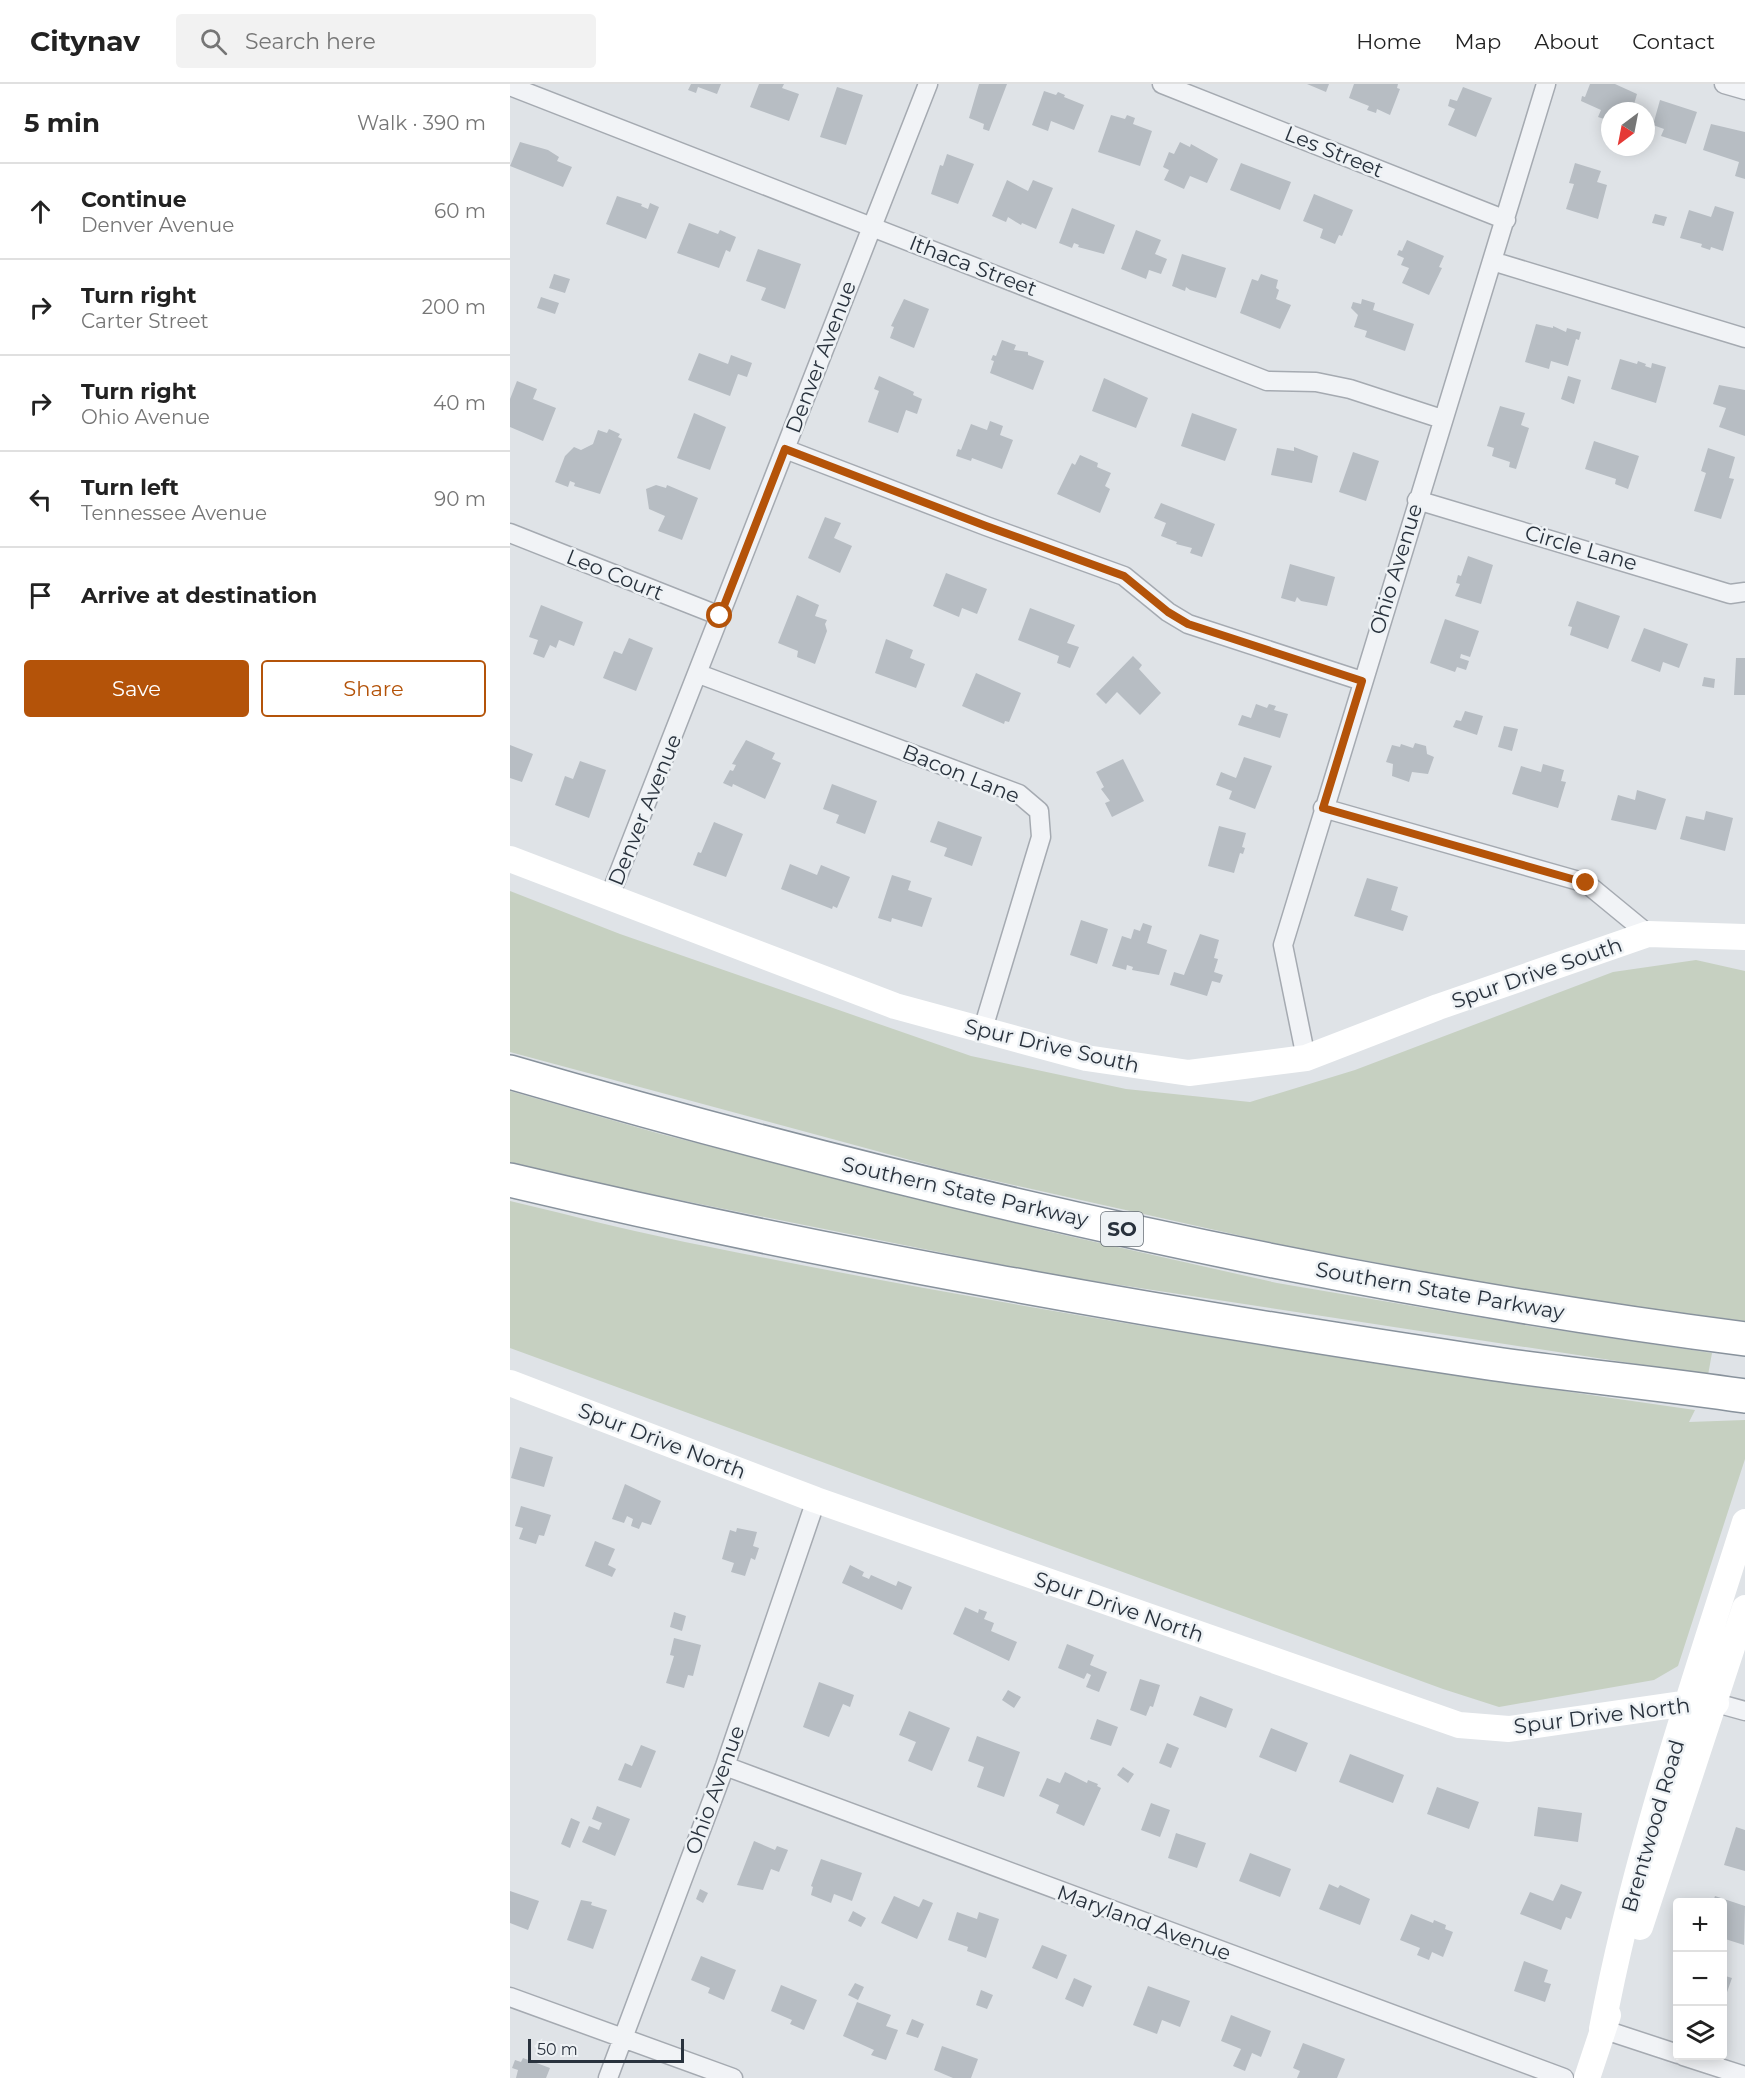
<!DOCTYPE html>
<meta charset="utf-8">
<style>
:root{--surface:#fff;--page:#f2f2f2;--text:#222;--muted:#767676;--line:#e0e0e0;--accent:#b45309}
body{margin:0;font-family:Montserrat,sans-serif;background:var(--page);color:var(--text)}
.controls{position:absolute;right:18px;bottom:18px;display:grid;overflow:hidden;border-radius:6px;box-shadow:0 3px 15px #0003}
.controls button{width:54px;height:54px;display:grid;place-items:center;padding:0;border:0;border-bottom:2px solid var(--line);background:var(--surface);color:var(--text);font:30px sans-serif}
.compass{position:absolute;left:1091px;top:18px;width:54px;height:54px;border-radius:50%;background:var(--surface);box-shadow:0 3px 15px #0003;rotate:212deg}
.scale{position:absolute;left:18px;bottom:15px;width:156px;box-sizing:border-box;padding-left:6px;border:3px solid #29323d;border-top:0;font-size:16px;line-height:21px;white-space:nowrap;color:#29323d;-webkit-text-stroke:4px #eef2f5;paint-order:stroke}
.stop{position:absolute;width:18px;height:18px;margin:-14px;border:4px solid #b45309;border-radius:50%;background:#fff}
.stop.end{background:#b45309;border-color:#fff;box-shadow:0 2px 6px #0008}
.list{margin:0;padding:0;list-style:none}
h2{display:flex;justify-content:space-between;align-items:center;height:78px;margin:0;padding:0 24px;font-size:26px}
h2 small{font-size:20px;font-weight:400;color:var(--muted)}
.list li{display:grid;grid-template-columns:39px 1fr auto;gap:18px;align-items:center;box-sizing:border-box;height:96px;padding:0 24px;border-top:2px solid var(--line)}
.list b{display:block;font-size:22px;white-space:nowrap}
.list p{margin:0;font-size:20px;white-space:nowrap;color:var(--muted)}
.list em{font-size:20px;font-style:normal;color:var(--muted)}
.actions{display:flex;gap:12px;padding:18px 24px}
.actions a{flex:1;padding:14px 0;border:2px solid var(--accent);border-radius:6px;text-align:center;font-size:21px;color:var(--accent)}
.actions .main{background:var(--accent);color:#fff}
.icon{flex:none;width:33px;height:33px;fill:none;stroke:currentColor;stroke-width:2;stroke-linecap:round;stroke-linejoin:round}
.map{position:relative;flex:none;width:1235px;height:1994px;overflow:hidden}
header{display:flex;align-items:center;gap:36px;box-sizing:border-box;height:84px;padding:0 30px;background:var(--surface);border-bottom:2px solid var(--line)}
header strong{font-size:28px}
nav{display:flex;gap:33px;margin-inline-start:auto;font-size:21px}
.search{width:420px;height:54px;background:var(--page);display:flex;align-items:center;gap:15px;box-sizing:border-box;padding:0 21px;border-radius:6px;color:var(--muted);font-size:22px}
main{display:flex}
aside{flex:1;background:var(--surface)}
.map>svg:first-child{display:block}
.green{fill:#c6d0c1}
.building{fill:#b7bdc3}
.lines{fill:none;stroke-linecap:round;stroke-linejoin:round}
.street-casing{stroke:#a5aab1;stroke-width:21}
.highway-casing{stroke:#88929c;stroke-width:36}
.street{stroke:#f1f3f6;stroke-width:18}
.secondary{stroke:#fff;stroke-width:26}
.highway{stroke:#fff;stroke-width:33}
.route{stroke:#b45309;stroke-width:8}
.labels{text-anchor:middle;stroke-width:5;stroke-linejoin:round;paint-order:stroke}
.shield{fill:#eef2f5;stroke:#646c74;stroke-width:1.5}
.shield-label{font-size:20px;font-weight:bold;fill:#29323d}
.street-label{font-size:21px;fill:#29323d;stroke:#eef2f5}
</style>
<header>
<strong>Citynav</strong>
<div class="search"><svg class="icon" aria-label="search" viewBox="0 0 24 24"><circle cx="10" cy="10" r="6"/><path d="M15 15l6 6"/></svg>Search here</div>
<nav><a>Home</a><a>Map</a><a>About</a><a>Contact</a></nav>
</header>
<main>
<aside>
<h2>5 min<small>Walk · 390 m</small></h2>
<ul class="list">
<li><svg class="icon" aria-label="ahead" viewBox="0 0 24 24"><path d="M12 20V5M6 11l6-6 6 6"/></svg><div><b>Continue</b><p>Denver Avenue</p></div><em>60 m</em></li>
<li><svg class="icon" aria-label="right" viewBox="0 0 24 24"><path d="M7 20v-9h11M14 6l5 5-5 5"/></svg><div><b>Turn right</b><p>Carter Street</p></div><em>200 m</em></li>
<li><svg class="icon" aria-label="right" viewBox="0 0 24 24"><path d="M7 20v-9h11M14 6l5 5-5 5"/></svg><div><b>Turn right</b><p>Ohio Avenue</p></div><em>40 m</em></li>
<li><svg class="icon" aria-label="left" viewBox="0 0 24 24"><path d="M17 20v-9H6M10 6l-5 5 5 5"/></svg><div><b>Turn left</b><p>Tennessee Avenue</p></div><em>90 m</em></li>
<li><svg class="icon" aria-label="arrive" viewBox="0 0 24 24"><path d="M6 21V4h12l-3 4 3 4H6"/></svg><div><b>Arrive at destination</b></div></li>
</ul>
<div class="actions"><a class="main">Save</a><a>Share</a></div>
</aside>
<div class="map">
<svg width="1235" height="1994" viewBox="0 0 1235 1994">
<rect width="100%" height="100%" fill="#dfe3e7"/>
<path class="green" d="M0 807 110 850 461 972 616 1005 740 1018 845 986 1103 888 1186 876 1235 887V1237L1051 1213 772 1161 437 1086 0 968Z
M0 1007 147 1049 541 1148 767 1199 1026 1243 1202 1269 1198 1291 538 1190 115 1105 0 1078Z
M0 1117C67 1133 133 1150 200 1163 527 1229 855 1279 1185 1326L1179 1338 1235 1336V1375L1168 1582 1144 1596 989 1623 933 1605 0 1264Z"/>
<path class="building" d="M181 0H211L207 10 188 3 186 9 178 6Z
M249 0H274L272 4 289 10 279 37 240 23Z
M469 0H497L479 47 473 45 474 40 459 34Z
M797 0H819L816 8Z
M844 0H888L887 4 890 5 880 31 867 25 866 29 857 26 859 22 839 14Z
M1080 0H1105L1127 10 1122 27H1100V37L1088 33 1091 26 1071 17 1072 12 1075 13Z
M327 3 353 11 336 61 310 53Z
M953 3 982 14 966 53 938 41 945 25 938 22 940 15 947 17Z
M534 7 546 11 548 8 555 11 554 13 574 21 564 46 541 37 538 47 522 41Z
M1150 16 1187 28 1176 60 1151 52 1154 45 1143 41Z
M601 31 615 35 617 31 625 34 623 40 642 47 630 82 588 68Z
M1201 40 1235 48V95L1225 92 1229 78 1193 66Z
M10 58 38 66 49 73 47 77 62 83 53 103 0 82Z
M670 58 680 63 681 60 708 75 697 99 680 92 674 105 654 96 659 86 653 83 659 68 664 70Z
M437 70 464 80 448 120 421 110 430 81 433 82Z
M731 79 781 98 770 126 720 106Z
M1065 79 1091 87 1087 98 1097 101 1088 135 1056 125 1064 100 1059 99Z
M497 96 518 107 523 96 543 104 526 145 512 139 511 141 498 133 496 138 482 132Z
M804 110 843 126 832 152 829 151 825 160 810 154 813 145 793 137Z
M107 112 132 120 131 122 138 125 140 119 149 123 136 155 96 140Z
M1205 122 1224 128 1213 167 1201 163 1200 166 1191 163 1192 160 1170 154 1179 126 1201 133Z
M562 124 605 141 594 170 568 163 569 161 564 159 562 164 549 159Z
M1145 130 1157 133 1154 142 1142 139Z
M179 139 208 150 210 146 226 153 220 168 216 166 209 184 167 169Z
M626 146 651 156 645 170 657 175 651 190 639 186 636 195 611 185Z
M897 156 934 172 929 183 932 184 919 211 892 199 899 184 891 181 894 174 887 171 889 166 892 167Z
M248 165 291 180 275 225 251 216 256 204 236 197Z
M672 170 716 184 706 214 680 206 676 203 675 207 662 202Z
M44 190 60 195 55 209 39 204Z
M751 190 768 196 766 204 769 206 766 215 781 221 770 245 730 229 742 195 748 197Z
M31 213 49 219 45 230 27 224Z
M394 215 419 225 404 264 380 254 384 243 381 242Z
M852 215 865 219 863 226 904 240 895 267 855 253 857 247 844 243 848 231 841 224 843 218 851 220Z
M1026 240 1043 244V242L1056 248 1057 244 1071 248 1069 256 1066 255 1058 282 1041 277 1039 285 1015 278Z
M492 256 506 261 504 266 518 268V271L534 277 523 306 480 289 484 277 481 276 483 271 486 272Z
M189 269 218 280 221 271 242 279 237 293 228 290 220 312 178 296Z
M1110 275 1127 280 1128 277 1136 280 1135 282 1141 284 1142 279 1156 283 1146 319 1101 305Z
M369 292 404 308 403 311 412 315 407 330 396 326 388 349 358 338 369 307 364 305Z
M1058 292 1071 296 1064 320 1051 315Z
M594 294 638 314 626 344 582 327Z
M7 297 27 305 23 315 46 324 33 357 0 343V315Z
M1209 301 1235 306V352L1209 343 1216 324 1203 320Z
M990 322 1015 329 1011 341 1019 344 1006 385 999 383 1000 378 982 372 984 364 977 362Z
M184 329 216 343 200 386 167 374Z
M682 329 727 345 715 377 671 362Z
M480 337 493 342 490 351 503 356 492 385 462 374 461 377 446 372 448 365 451 366 461 340 477 346Z
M99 345 110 350 108 353 112 355 90 410 64 402 65 399 60 397 58 403 45 398 55 372 64 363 71 366 83 360 88 346 97 349Z
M1084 357 1129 372 1118 405 1105 400 1106 395 1075 385Z
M784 363 808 372 802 399 761 391 767 364 784 367Z
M1198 364 1225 373 1219 394 1224 395 1211 435 1184 427 1196 389 1191 387Z
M843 368 869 377 856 417 829 408Z
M570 371 588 379 587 383 601 389 595 402 600 405 590 429 547 410 562 379 565 381Z
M146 401 156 404 157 401 188 414 172 456 148 447 155 432 139 425 136 405Z
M651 419 705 440 692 473 680 469 682 464 666 460 667 458 651 452 656 439 644 434Z
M315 433 331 439 324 454 342 462 330 489 298 474Z
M958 472 983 481 971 520 945 512 950 500 946 499 948 491 951 492Z
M780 480 825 493 817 522 791 517 787 513 785 518 771 514Z
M436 489 477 505 467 530 452 524 449 533 423 522Z
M287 511 309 521 305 532 317 536 315 540 317 547 305 580 287 573 288 567 268 559Z
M1067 517 1110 532 1098 565 1060 551 1062 543 1058 542Z
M31 521 73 538 64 562 49 556 46 564 40 561 34 574 23 570 28 556 19 553Z
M520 524 565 541 557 559 569 563 560 584 547 579 549 572 508 556Z
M935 535 969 547 960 573 951 570 950 574 959 577 956 586 947 583 945 588 920 579Z
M1134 544 1178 560 1169 584 1153 578 1150 588 1121 577Z
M119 554 143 564 126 607 93 594 104 567 112 570Z
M376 555 403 566 400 574 415 580 406 604 365 589Z
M623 572 632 581 629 585 651 609 630 631 607 608 596 620 586 610Z
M1226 574H1235V611H1224Z
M466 589 511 609 499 638 495 637 494 640 452 622Z
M1194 593 1205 595 1204 604 1192 602Z
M746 620 757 624 759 620 766 622 764 626 778 630 770 654 728 641 732 631 741 634Z
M955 627 973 632 967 651 943 643 946 636 951 637Z
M994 642 1008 645 1002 667 988 663Z
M236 656 265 669 262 675 271 679 255 715 223 700 222 703 213 699 220 686 223 687 226 681 222 680Z
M905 659 916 662 917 670 924 673 918 690 902 688 899 698 882 692 883 680 876 678 882 661 890 663 891 660 903 664Z
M0 661 23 670 12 698 0 694Z
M734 673 762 682 745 725 719 715 722 707 706 701 711 688 726 694Z
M613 675 634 717 602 733 595 719 600 717 591 705 594 703 586 688Z
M70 677 96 686 79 734 45 721 55 692 63 695Z
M1033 680 1054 686 1051 697 1056 698 1048 724 1002 710 1011 682 1031 688Z
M322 700 367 717 355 750 326 739 329 731 313 725Z
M1127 706 1156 715 1146 746 1101 736 1108 711 1125 716Z
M1196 727 1223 734 1215 767 1170 755 1176 732 1194 736Z
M428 737 472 753 462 782 434 772 437 764 420 758Z
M204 738 233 750 216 793 183 781 188 768 191 769Z
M709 742 736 749 732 763 735 764 733 770 730 769 724 789 698 782Z
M280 780 307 791 311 781 340 793 327 824 323 822 322 825 271 805Z
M382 791 401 797 398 806 422 814 412 843 382 834 381 838 368 834Z
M857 794 888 803 881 826 898 832 893 847 844 832Z
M571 836 598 845 587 880 560 871Z
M633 839 642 842 637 859 657 866 649 891 622 886 623 883 617 881 616 886 602 882 612 852 621 855 624 845 630 847Z
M690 850 709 856 704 874 708 875 704 888 713 891 710 899 702 897 697 912 660 901 664 888 674 891Z
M10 1363 43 1373 34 1403 1 1394Z
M115 1400 151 1417 141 1441 132 1438 129 1445 121 1442 123 1435 117 1432 114 1439 102 1435Z
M11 1422 41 1431 34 1452 29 1451 26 1460 9 1455 13 1444 5 1442Z
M227 1444 247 1448 243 1462 249 1464 245 1476 241 1474 235 1492 221 1488 224 1479 212 1475 220 1446 226 1448Z
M85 1457 105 1465 98 1481 106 1485 102 1493 75 1482Z
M340 1481 354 1488 352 1492 359 1495 361 1491 386 1502 388 1497 402 1503 392 1526 332 1499Z
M455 1523 468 1529 469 1525 477 1528 474 1535 484 1539 481 1547 507 1558 499 1577 443 1550Z
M164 1528 176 1532 172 1547 160 1543Z
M164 1554 191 1561 183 1592 178 1591 174 1604 156 1599 164 1572 160 1571Z
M557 1560 584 1571 580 1581 597 1588 589 1608 576 1603 581 1591 577 1589 574 1595 548 1584Z
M630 1595 650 1601 643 1623 640 1622 636 1632 620 1626Z
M309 1598 344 1611 340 1623 333 1620 319 1653 293 1643Z
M498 1606 511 1613 504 1624 492 1616Z
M690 1612 723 1625 716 1644 683 1631Z
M399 1627 440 1644 422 1687 398 1677 406 1658 389 1651Z
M587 1635 608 1643 601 1662 580 1655Z
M761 1644 798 1659 786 1688 749 1673Z
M467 1652 510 1668 494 1713 467 1703 474 1683 458 1677Z
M657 1659 669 1664 661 1684 649 1679Z
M131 1661 146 1667 131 1704 108 1696 115 1679 122 1682Z
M840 1670 894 1691 883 1719 829 1698Z
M613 1683 624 1690 618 1699 607 1691Z
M555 1688 577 1699 578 1696 588 1700 587 1702 591 1704 574 1742 546 1729 549 1721 529 1712 537 1694 550 1699Z
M927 1703 969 1718 959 1745 917 1730Z
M641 1719 660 1726 650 1753 631 1746Z
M87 1722 120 1735 105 1772 72 1758 79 1742 89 1746 92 1739 82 1735Z
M1028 1723 1072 1729 1068 1758 1024 1752Z
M61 1734 70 1738 60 1764 51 1760Z
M1226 1743 1235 1746V1787L1214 1781Z
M666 1749 696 1759 687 1784 658 1774Z
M244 1757 265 1766 267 1762 278 1766 269 1788 261 1785 253 1806 227 1801Z
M740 1769 781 1785 770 1813 729 1797Z
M311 1775 352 1789 342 1817 324 1810 321 1819 301 1811 303 1803 301 1802Z
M819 1800 828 1804 830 1801 860 1815 850 1841 809 1825Z
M1051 1800 1072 1808 1061 1835 1056 1833 1051 1846 1010 1830 1020 1808 1043 1817Z
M190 1805 198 1809 193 1819 186 1815Z
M0 1807 29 1817 18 1846 0 1839Z
M384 1812 409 1823 413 1815 423 1819 407 1855 371 1839Z
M1205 1812 1235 1822 1234 1861 1212 1854V1818H1203Z
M71 1816 82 1818 81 1821 97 1826 83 1865 57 1856Z
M343 1827 356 1834 351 1843 338 1837Z
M447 1828 467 1835 469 1828 489 1835 476 1874 457 1867 458 1863 438 1856Z
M901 1830 923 1839 924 1836 936 1841 935 1845 943 1848 933 1873 922 1868 919 1876 907 1871 910 1864 890 1856Z
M532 1861 557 1871 547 1895 522 1884Z
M191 1872 226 1886 214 1916 198 1909 200 1904 181 1896Z
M1014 1877 1038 1886 1034 1898 1041 1900 1035 1918 1004 1907Z
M1212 1891 1222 1894 1216 1911 1212 1910Z
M564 1894 582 1902 573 1923 555 1915Z
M345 1899 354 1903 348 1916 338 1911Z
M271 1901 307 1916 294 1946 280 1940 282 1936 261 1927Z
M638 1902 680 1917 670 1943 652 1936 647 1950 623 1941Z
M471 1906 483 1911 477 1925 466 1921Z
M347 1918 381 1931 376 1942 388 1946 376 1976 361 1971 364 1966 333 1952Z
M721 1931 761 1947 751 1973 742 1969 735 1987 723 1982 731 1965 711 1957Z
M402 1935 414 1940 408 1954 396 1950Z
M793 1959 835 1975 827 1994H787L790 1987 783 1984Z
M432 1962 468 1975 461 1994H443L424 1986Z
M13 1974 40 1984 36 1994H6L8 1986 2 1984 5 1976 11 1978Z"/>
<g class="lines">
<g class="street-casing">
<path id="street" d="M652 0 996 136
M1214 0 1235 6
M0 2 757 297 806 298 840 305 932 335
M982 177 1235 254
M275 365 476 442 614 492 658 528 678 540 852 597
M907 416 1220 510 1235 508
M0 449 210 532
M189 590 509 710 529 727 531 753 472 948
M813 724 1076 799 1138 850
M99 814 418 0
M796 974 773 861 1036 0
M1206 1619 1235 1627
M215 1682 1054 1994
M0 1913 223 1994
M1092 1945 1168 1970
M1173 1972 1235 1992
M98 1994 215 1682 306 1416"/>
</g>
<g class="highway-casing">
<path id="highway" d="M0 988C405 1106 817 1201 1235 1255
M0 1096C320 1172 647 1229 972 1278 1060 1291 1148 1299 1235 1312"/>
</g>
<use href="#street" class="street"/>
<path class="secondary" d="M0 775 385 922 576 974 679 989 796 974 928 923 1138 850 1235 853
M0 1299 306 1416 949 1641 999 1645 1178 1619H1206
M1130 1843 1235 1524
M1092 1945C1124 1773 1182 1605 1235 1438
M1077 1994 1098 1931"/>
<use href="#highway" class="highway"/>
</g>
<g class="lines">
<path class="route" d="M210 532 275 365 476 442 614 492 658 528 678 540 852 597 813 724 1076 799"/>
</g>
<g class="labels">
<rect class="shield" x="591" y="1128" width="42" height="34" rx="4.5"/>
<g class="shield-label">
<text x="612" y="1152">SO</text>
</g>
<g class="street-label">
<text transform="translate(824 68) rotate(22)" y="7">Les Street</text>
<text transform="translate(463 182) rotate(21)" y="7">Ithaca Street</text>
<text transform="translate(311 273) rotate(-69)" y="7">Denver Avenue</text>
<text transform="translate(1071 464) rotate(16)" y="7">Circle Lane</text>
<text transform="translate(886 485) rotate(-73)" y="7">Ohio Avenue</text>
<text transform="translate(105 491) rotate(22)" y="7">Leo Court</text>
<text transform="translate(451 690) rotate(22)" y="7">Bacon Lane</text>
<text transform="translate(135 726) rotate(-68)" y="7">Denver Avenue</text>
<text transform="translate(1027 889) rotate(-19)" y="7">Spur Drive South</text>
<text transform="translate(542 962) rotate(13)" y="7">Spur Drive South</text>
<text transform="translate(455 1108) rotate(13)" y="7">Southern State Parkway</text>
<text transform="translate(930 1207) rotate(10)" y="7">Southern State Parkway</text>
<text transform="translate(152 1357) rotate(21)" y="7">Spur Drive North</text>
<text transform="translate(609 1523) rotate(19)" y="7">Spur Drive North</text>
<text transform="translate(1092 1632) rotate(-7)" y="7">Spur Drive North</text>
<text transform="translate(205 1706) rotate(-70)" y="7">Ohio Avenue</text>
<text transform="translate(1143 1742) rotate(-74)" y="7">Brentwood Road</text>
<text transform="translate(634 1839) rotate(20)" y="7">Maryland Avenue</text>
</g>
</g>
</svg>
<div class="controls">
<button>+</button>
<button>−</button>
<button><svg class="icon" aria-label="layers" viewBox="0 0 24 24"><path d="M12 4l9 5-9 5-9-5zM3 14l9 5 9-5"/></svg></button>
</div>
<svg class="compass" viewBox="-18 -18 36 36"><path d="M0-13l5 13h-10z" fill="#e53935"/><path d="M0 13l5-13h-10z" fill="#767676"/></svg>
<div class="scale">50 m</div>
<div class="stop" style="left:210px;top:532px"></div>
<div class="stop end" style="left:1076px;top:799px"></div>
</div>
</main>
